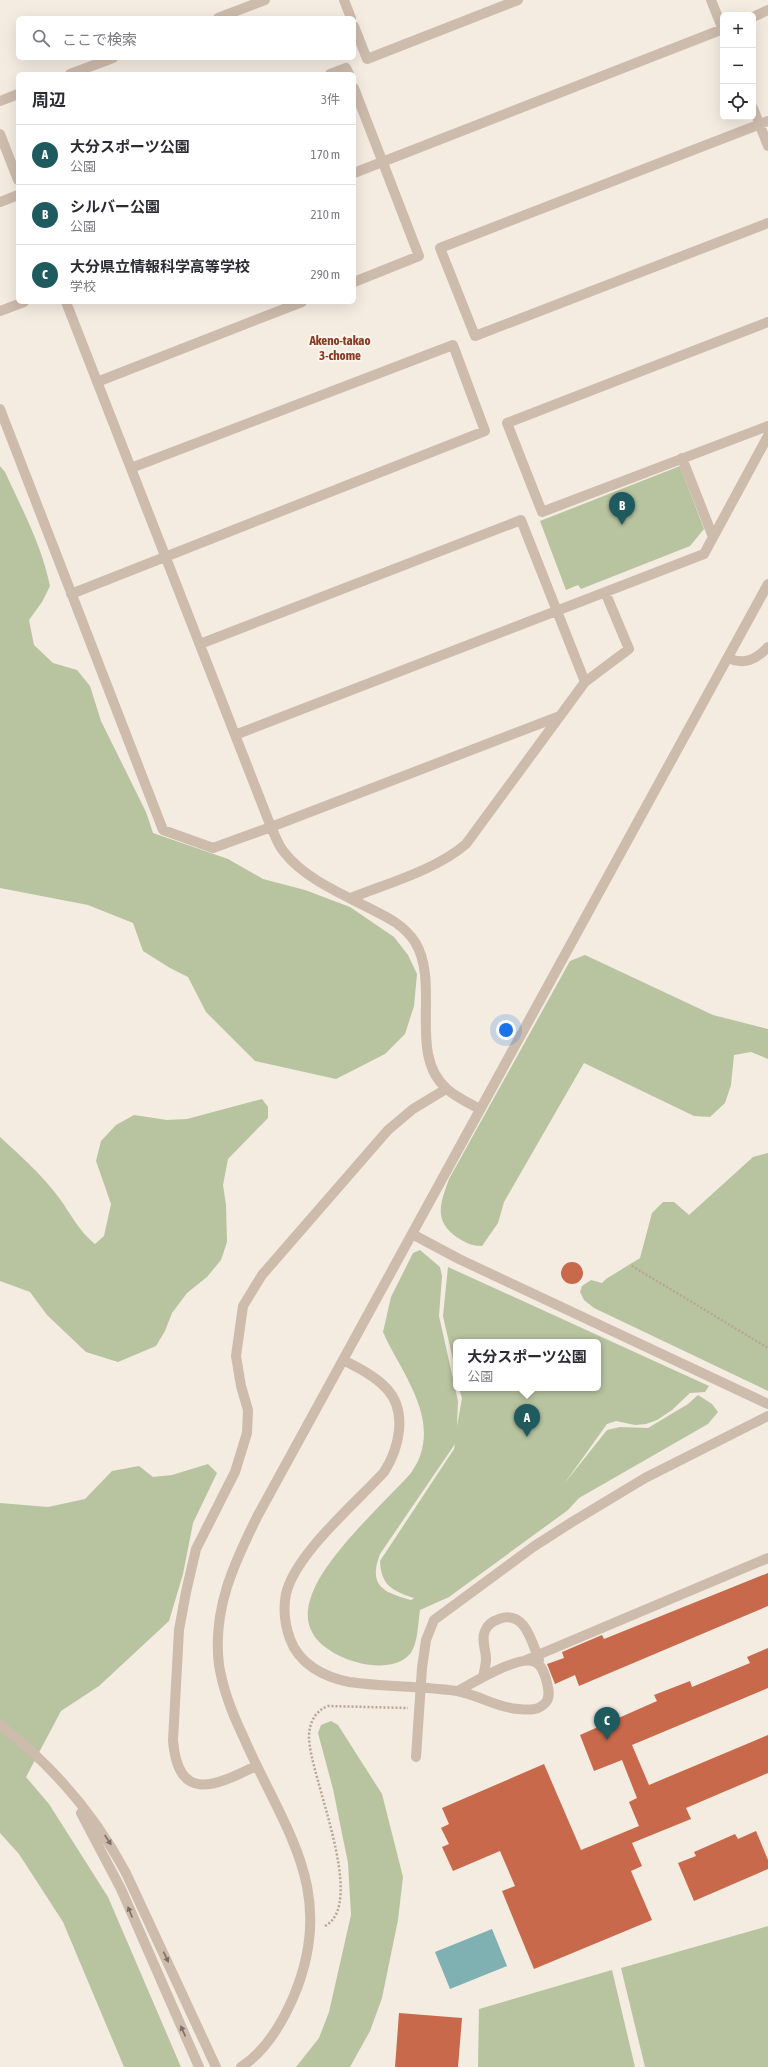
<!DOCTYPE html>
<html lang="ja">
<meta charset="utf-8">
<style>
:root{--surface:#fff;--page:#f2f2f3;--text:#2b2b33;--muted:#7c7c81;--line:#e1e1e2;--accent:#1f5a5e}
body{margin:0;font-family:"Asap Condensed","Noto Sans JP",sans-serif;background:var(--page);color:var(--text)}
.controls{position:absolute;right:12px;top:12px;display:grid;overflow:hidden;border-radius:6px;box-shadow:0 4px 16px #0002}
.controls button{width:36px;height:36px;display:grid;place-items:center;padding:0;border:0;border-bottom:1px solid var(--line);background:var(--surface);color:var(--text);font:20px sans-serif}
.you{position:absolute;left:506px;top:1030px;width:14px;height:14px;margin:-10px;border:3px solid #fff;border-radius:50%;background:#1a73e8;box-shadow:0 0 0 6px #1a73e833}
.badge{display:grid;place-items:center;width:26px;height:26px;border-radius:50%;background:var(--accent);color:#fff;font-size:13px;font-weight:700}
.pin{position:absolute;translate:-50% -33px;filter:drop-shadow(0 1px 2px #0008)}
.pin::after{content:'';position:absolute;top:21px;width:14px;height:12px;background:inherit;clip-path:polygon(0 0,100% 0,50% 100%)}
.popup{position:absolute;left:453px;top:1339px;width:148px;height:52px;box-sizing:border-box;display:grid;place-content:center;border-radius:6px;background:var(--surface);filter:drop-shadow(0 1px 3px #0005);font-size:13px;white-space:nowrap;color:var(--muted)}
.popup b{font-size:15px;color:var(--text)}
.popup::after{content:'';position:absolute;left:50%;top:100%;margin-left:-8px;border:8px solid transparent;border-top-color:var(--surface)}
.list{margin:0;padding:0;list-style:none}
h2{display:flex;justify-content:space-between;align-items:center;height:52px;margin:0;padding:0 16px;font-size:17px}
h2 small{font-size:13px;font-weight:400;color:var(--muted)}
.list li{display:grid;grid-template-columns:26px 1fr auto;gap:12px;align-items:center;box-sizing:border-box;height:60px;padding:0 16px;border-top:1px solid var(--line)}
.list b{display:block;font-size:15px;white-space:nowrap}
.list p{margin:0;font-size:13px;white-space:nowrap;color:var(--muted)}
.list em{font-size:13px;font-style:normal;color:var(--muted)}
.icon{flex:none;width:22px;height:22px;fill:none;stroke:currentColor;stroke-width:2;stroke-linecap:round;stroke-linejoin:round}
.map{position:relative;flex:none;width:768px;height:2067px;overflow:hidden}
.search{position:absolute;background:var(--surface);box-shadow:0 4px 16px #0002;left:16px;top:16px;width:340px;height:44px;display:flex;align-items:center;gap:10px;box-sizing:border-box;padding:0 14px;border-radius:6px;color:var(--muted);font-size:15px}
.panel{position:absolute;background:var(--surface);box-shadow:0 4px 16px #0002;left:16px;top:72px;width:340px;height:232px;border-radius:6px}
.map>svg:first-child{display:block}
.green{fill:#b8c4a0;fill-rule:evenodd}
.water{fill:#7fb0b2}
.building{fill:#c8694b}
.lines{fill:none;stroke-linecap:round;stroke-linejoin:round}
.path{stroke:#b9a596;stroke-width:2.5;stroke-dasharray:2 2;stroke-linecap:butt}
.minor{stroke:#cdbbac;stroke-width:10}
.oneway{fill:#7d6f65}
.labels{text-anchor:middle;stroke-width:4;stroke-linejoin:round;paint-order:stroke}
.neighbourhood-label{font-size:13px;font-weight:bold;fill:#8c3b22;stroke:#fbf5ee}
</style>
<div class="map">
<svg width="768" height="2067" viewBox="0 0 768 2067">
<rect width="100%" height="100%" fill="#f4ebe1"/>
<path class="green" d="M0 466 5 472C22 509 42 546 50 586L42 602 29 620 34 645 53 663 77 670 90 686 101 721 146 812 153 833 228 859 263 879 305 890 350 907 394 937 408 955 417 974 414 1006 405 1034 385 1054 336 1079 255 1061 206 1012 188 977 170 968 143 951 133 923 88 905 0 888Z
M680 466 704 529 690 546 581 589 578 585 566 590 540 521Z
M585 955 713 1015 768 1029V1059L751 1052 734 1055 731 1085 725 1103 710 1117 694 1116 584 1063 504 1202 498 1223 482 1246C472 1246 466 1243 458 1238 433 1221 440 1204 449 1179L570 961Z
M262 1099 268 1107V1118L228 1159 223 1185 226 1205 227 1242 221 1260 207 1277 187 1293 172 1313 165 1331 156 1346 118 1362 86 1352 47 1315 30 1292 0 1281V1137C21 1156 43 1176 60 1199 72 1216 79 1231 95 1244L104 1236 111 1204 96 1161 101 1141 116 1125 134 1115 167 1120 187 1119Z
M768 1153V1391L594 1308 584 1300 580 1292 582 1286 591 1280 602 1283 606 1279 640 1258 652 1213 663 1202H674L689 1215 753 1157Z
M420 1250 440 1267 442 1276 439 1316 458 1401 457 1426 462 1398 459 1388H598V1342H456V1373L443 1316 448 1267 709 1386 705 1392 690 1393 672 1410 657 1420 646 1424 635 1425 616 1421 607 1424 564 1484 607 1430 620 1427 648 1428 688 1404 698 1395 712 1404 718 1412 708 1424 579 1498 568 1510 449 1597 420 1610C418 1623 418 1644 410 1654 388 1679 325 1659 312 1632 306 1621 307 1608 311 1597 324 1557 382 1505 411 1473 414 1468 418 1462 420 1456 436 1412 399 1369 383 1332L391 1297 413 1253ZM455 1444 454 1449 380 1561C381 1586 393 1591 414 1598L411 1600C383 1592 368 1586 380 1554Z
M208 1464 217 1473 193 1523 183 1574 169 1621 99 1686 61 1711 26 1777 49 1804 108 1897 181 2067H124L63 1922 19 1854 0 1833V1503L48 1507 85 1499 112 1471 139 1466 153 1477 172 1475Z
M331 1721 338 1725 382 1794 403 1877 398 1920 382 1998 370 2031 350 2067H296L319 2038 329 2012 351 1915 348 1863 333 1789 318 1733 321 1725Z
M768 1926V2067H645L621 1968Z
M612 1970 635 2067H478L479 2009Z"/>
<path class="water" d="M492 1929 507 1966 450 1989 435 1952Z"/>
<path class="building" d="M561 1273a11 11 0 1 1 22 0a11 11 0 1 1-22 0Z
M768 1573V1606L579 1686 575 1675 555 1684 547 1664 564 1658 562 1652 602 1635 604 1639Z
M768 1648V1688L632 1745 649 1785 768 1735V1773L686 1808 691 1819 632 1843 642 1866 631 1871 652 1920 534 1969 502 1891 515 1886 500 1851 453 1871 442 1847 449 1844 441 1828 449 1824 442 1808 544 1764 581 1850 639 1826 629 1802 637 1798 622 1760 594 1771 580 1735 657 1701 654 1695 690 1681 692 1687 750 1663 747 1657Z
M756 1831 768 1860V1869L694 1901 678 1863 696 1856 694 1852 735 1834 738 1839Z
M399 2013 462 2018 458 2067H395Z"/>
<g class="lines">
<path class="path" d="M632 1266 768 1348
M325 1926C368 1903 309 1775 309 1737 309 1723 315 1711 328 1706L408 1708"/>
<path class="minor" d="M344 0 351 18
M711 0 723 30
M753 17 768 10
M218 18 265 0
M354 26 367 59 518 0
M70 74 113 58
M330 74 346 68 349 74
M354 88 419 256 354 282
M0 101 18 94
M753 108 768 146
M768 121 440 248 475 336 768 223
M0 134 18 180
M354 173 723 29
M0 202 18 195
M66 302 271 827C275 835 278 845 284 852 304 878 340 893 369 908 387 917 403 924 415 942 441 984 407 1055 447 1089 457 1098 469 1103 480 1109
M0 311 24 302
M768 322 507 423 542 512 768 426
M97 382 302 302
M0 409 163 830 213 848 271 827 560 716
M682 458 713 537
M71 594 485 431 453 345 131 468
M200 644 521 520 585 682
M728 658C744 665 756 660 768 647
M235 735 704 554 768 436
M351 898C388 883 436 870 466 844L585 682 629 649 605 592
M412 1234 459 1259 768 1404
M343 1360C359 1368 375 1376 387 1389 408 1412 399 1449 384 1472 356 1503 295 1554 286 1594 283 1609 285 1625 290 1639 299 1664 324 1677 349 1682 385 1687 422 1686 457 1691 479 1695 495 1707 518 1709 529 1710 539 1711 546 1702 551 1696 548 1687 546 1679 544 1673 542 1665 535 1662 520 1654 472 1683 458 1691
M526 1660 768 1558
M483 1677C484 1671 486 1665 486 1659 486 1650 481 1640 485 1631 487 1625 493 1621 499 1619 525 1609 532 1643 539 1660
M0 1725C52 1765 95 1815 126 1873L216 2067
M416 1757 422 1668 426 1640 434 1620 533 1547 572 1522 645 1478 768 1416
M256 1766C217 1785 178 1805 173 1740L179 1630 186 1592 196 1549 235 1472 247 1433 248 1410 241 1386 236 1356 243 1306 262 1275 388 1130 413 1109 446 1089
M81 1813 121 1889 199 2067
M241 2067C265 2052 282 2023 293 1998 339 1891 284 1830 243 1736 232 1713 223 1690 219 1665 212 1610 234 1563 258 1515L768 584"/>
</g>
<defs><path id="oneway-solid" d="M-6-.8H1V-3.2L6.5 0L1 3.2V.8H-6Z"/></defs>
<g class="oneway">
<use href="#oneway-solid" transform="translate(108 1840) rotate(57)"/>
<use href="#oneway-solid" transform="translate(130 1912) rotate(-112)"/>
<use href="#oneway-solid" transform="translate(166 1957) rotate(65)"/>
<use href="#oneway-solid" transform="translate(183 2031) rotate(-114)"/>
</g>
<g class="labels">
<g class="neighbourhood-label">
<text x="340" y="345">Akeno-takao<tspan x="340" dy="15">3-chome</tspan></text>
</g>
</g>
</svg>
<div class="controls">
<button>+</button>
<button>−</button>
<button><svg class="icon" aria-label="locate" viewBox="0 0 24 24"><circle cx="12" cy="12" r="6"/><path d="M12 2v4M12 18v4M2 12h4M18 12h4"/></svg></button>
</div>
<div class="you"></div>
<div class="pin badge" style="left:527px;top:1437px">A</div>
<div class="popup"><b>大分スポーツ公園</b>公園</div>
<div class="pin badge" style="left:622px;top:525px">B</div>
<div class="pin badge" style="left:607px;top:1740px">C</div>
<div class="search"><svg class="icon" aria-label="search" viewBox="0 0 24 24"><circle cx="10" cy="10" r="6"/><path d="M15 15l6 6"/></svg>ここで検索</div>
<section class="panel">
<h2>周辺<small>3件</small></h2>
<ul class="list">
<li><span class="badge">A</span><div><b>大分スポーツ公園</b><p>公園</p></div><em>170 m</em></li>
<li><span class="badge">B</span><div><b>シルバー公園</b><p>公園</p></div><em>210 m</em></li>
<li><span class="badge">C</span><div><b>大分県立情報科学高等学校</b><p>学校</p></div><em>290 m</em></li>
</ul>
</section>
</div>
